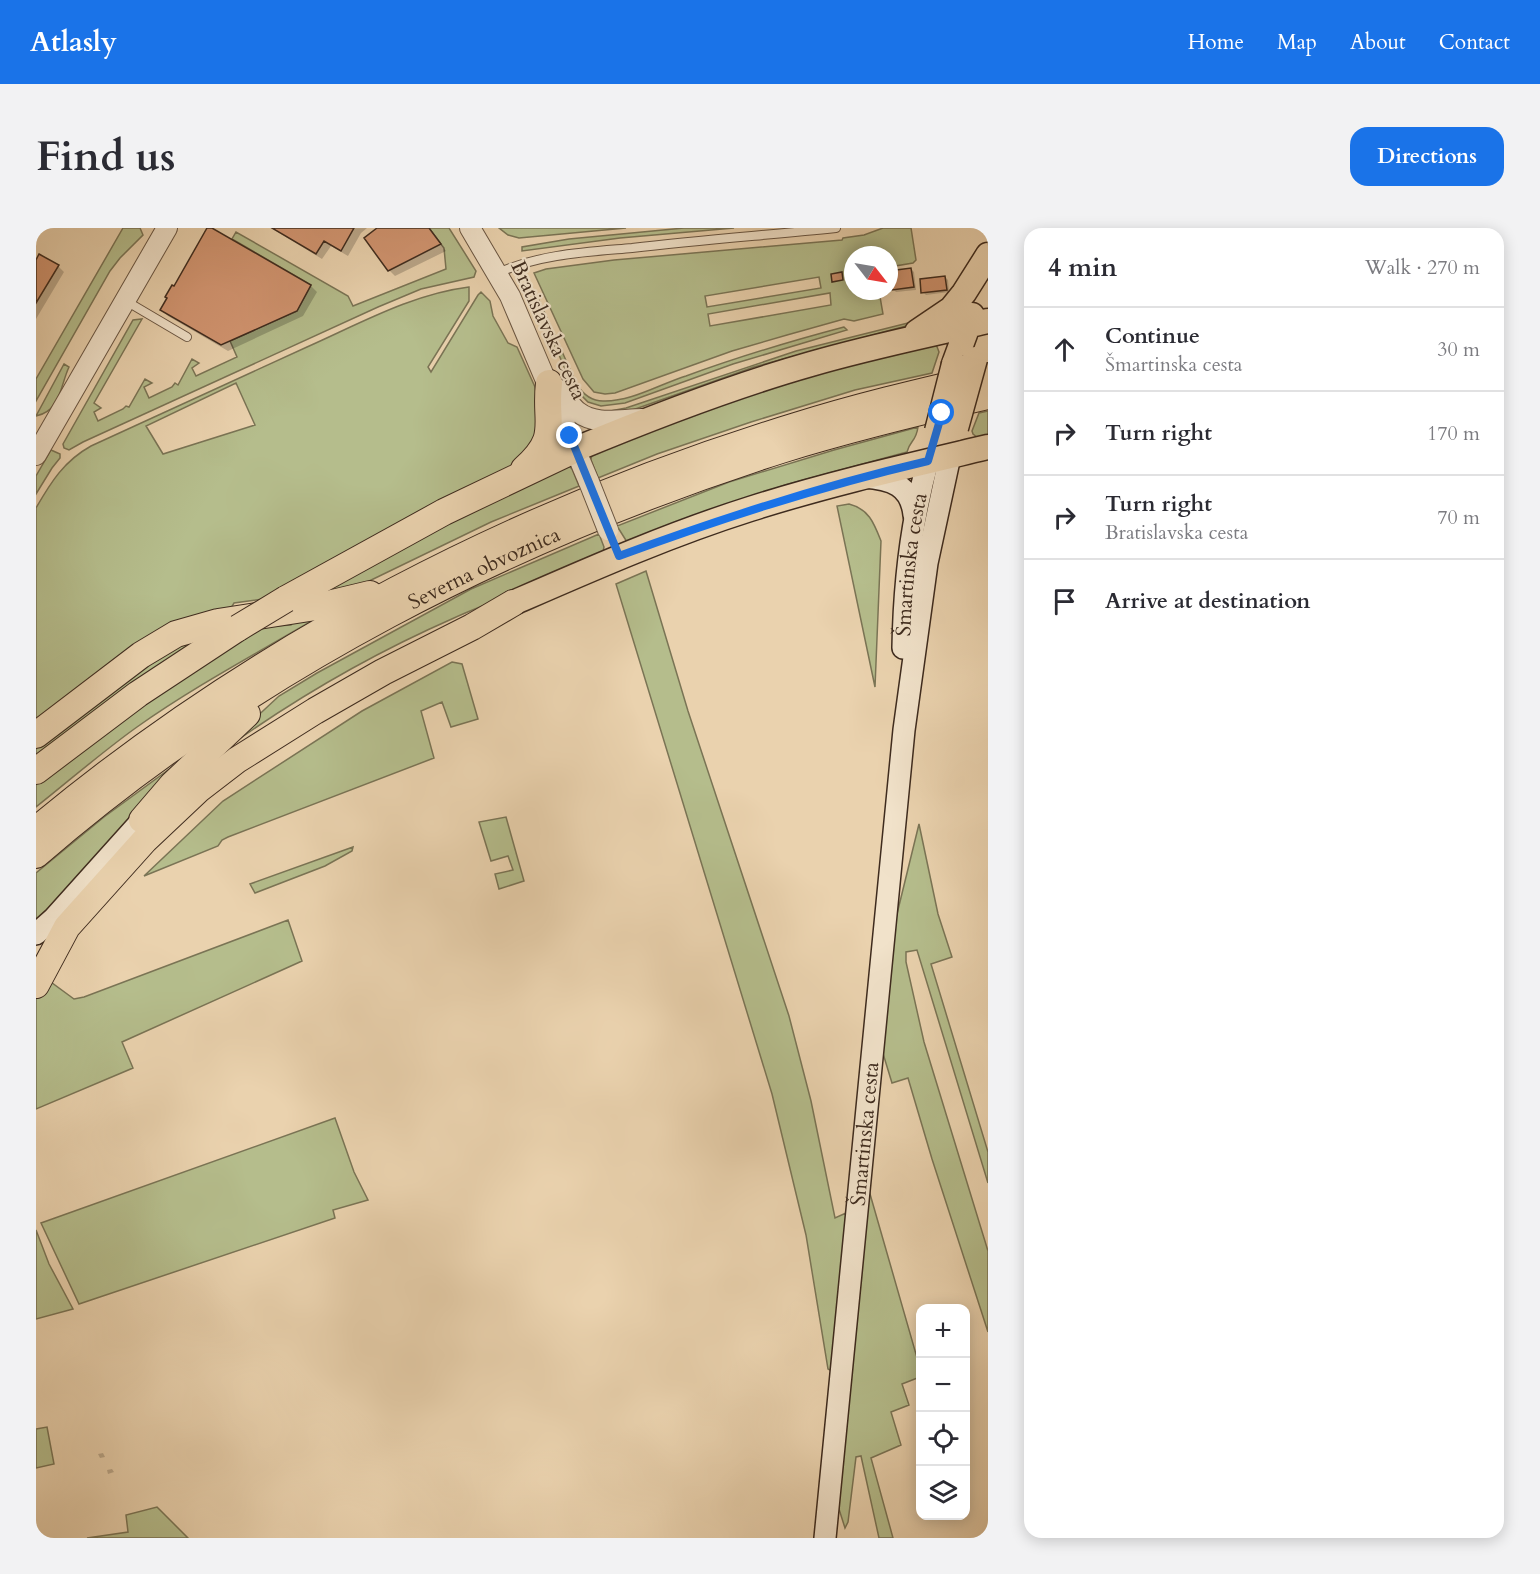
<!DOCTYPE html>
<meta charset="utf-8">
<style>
:root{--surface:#fff;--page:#f2f2f3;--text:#2b2b33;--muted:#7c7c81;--line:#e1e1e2;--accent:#1a73e8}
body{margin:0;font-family:Cardo,serif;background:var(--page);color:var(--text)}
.controls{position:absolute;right:18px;bottom:18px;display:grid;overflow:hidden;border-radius:12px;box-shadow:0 3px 15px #0003}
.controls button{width:54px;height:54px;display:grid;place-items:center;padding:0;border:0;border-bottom:2px solid var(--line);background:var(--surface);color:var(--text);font:30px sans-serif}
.compass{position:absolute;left:808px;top:18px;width:54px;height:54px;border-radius:50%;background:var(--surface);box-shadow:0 3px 15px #0003;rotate:121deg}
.stop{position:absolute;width:18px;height:18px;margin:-14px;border:4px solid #1a73e8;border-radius:50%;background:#fff}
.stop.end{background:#1a73e8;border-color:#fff;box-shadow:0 2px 6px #0008}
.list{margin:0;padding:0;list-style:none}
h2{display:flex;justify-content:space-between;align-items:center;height:78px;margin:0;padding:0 24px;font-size:26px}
h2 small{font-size:20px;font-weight:400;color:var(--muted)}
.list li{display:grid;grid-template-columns:39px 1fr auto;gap:18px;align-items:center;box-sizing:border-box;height:84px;padding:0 24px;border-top:2px solid var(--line)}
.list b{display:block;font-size:22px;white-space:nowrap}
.list p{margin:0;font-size:20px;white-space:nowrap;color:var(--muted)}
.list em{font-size:20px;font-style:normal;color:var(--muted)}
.icon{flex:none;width:33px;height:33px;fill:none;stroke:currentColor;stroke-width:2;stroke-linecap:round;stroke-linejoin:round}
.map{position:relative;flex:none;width:952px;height:1310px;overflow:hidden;border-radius:18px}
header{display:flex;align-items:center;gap:36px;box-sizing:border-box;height:84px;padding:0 30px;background:var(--accent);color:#fff}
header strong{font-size:28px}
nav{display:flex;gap:33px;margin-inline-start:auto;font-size:21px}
.intro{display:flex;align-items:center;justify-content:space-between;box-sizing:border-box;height:144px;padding:0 36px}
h1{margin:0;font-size:42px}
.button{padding:15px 27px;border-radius:18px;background:var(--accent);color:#fff;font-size:21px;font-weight:700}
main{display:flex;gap:36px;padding:0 36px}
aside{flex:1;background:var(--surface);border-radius:18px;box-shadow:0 3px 15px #0003}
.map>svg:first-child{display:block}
.green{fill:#b5bd8c;stroke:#7a7455;stroke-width:1.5;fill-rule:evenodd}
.shadow{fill:#0003}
.building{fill:#d29571;stroke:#3e2b1e;stroke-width:1.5}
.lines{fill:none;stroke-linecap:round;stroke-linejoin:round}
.service-casing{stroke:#695542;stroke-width:10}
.tertiary-casing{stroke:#695542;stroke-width:22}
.secondary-casing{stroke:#3e2b1e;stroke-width:24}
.primary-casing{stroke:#3e2b1e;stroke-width:27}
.trunk-casing{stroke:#3e2b1e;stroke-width:28}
.service{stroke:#f1e2ca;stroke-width:8}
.tertiary{stroke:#f1e2ca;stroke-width:20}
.secondary{stroke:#f1e2ca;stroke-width:21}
.primary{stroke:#ead2ae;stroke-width:24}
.trunk{stroke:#ead2ae;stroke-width:26}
.tertiary-bridge-casing{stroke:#695542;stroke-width:22;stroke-linecap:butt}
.primary-bridge-casing{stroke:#3e2b1e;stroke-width:27;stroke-linecap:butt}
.trunk-bridge-casing{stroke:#3e2b1e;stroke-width:28;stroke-linecap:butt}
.tertiary-bridge{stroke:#f1e2ca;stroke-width:20}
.primary-bridge{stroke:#ead2ae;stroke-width:24}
.trunk-bridge{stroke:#ead2ae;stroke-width:26}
.route{stroke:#1a73e8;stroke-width:8}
.labels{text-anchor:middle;stroke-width:4.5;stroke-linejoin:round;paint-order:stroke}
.street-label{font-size:21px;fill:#3e2b1e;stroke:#f1e2ca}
</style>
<header>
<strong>Atlasly</strong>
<nav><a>Home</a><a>Map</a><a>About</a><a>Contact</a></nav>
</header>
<div class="intro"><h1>Find us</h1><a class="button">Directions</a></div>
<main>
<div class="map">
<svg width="952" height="1310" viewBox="0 0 952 1310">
<rect width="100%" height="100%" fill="#ead2ae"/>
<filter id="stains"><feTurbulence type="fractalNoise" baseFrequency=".00333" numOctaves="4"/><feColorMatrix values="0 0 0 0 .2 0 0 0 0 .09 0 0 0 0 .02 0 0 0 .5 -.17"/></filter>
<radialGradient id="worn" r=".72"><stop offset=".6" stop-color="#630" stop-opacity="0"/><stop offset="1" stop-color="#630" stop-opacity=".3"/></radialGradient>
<path class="green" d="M87 0H104L107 7 84 30 74 43 0 173V151Z
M393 0H413L440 43 438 49 385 61 342 79 47 214 33 222 28 220 27 216 97 92 106 91 58 175 65 180 58 184 62 193 87 181 90 178 93 179 109 151 116 155 108 159 113 170 136 159 139 155 142 157 156 131 163 135 156 140 160 148 201 129 194 113 261 83 275 57 196 11 200 4 312 68 317 78 410 41 408 20Z
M463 0H590L483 10 472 7Z
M648 0H698L584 10 486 23V19L533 11Z
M847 0H875L880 32 877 35 853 39V27H817V63H843L847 86 818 93 808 91 751 107 696 123 579 165 569 166 558 164 547 151 498 45 510 41 578 32 806 12 807 10 828 7ZM783 49 785 60 671 79 669 68ZM794 65 795 77 674 98 672 86Z
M433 59V73L392 139 395 144 442 67 445 64 454 73 457 88 472 115 481 119 499 159 507 188 488 233 235 370 198 375 192 385 0 497V280C15 254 28 233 55 218 127 185 199 152 271 119 323 96 376 66 433 59ZM200 155 219 197 127 226 110 198Z
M502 70 541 157C547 166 555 173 567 173 595 174 624 156 650 148 702 129 755 113 808 99L811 102 697 136 589 175 565 178 552 174 537 159 499 72Z
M888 91 870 98 718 139 591 184 567 188 552 180 569 184 590 180 760 123Z
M900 116 903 124 896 145 819 162 715 194 621 226 562 250 555 232 556 225 785 139Z
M28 136 33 139C24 158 25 183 0 188Z
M952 183V211L946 213 937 206 936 203 943 185Z
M882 199C880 214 874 212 871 224L749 257 591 314 581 298 693 254 798 222Z
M15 222 24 226V230L16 240 0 266V248Z
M532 237 536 241 543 258 455 294 327 356 270 370 403 297Z
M813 276C833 281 838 295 845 313L839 459 801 278Z
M563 306 568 319 567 324C523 353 466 368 418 390 338 425 260 470 189 521L188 519 243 468 281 445 435 361Z
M610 343 652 483 753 788 775 873 799 990 810 985 796 1143 792 1141 770 1007 736 866 580 356Z
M259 390H277L274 394C216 428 156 460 101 499 66 524 34 552 0 579V553L7 547 221 399 255 397Z
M183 402 0 531V519L128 423Z
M416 434 426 436 442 491 415 499 406 474 385 483 398 530 192 609 186 612 182 618 108 648 187 573 326 483Z
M158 523 0 697V645L68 589Z
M470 589 488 653 463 661 459 646 477 642 472 628 455 633 443 594Z
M883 596 902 686 916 729 895 736 952 924V955L881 722 870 724V734L888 814 952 1023V1104L896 931 872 850 856 855 845 819 860 690Z
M317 619 316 623 289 638 219 665 214 656Z
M252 692 266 733 86 814 97 840 0 881V765L12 752 38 771 48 769Z
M299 890 318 944 332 972 297 982 299 990 43 1076 5 995Z
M830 952 884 1140V1149L866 1156 873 1177 855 1184 865 1217 835 1230 857 1310H843L825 1228 820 1229 812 1294 809 1300 802 1278Z
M0 1002 13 1036 37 1081 0 1091Z
M11 1199 18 1236 0 1240V1201Z
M121 1279 152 1310H51L92 1304 90 1287Z"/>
<path class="shadow" d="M173 0 275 58 281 64 267 88 192 123 132 88 126 82Z
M235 0H331L325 5 312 28 295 18 286 31Z
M344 0H394L410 23 359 48 353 42Z
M0 35 22 38 28 44 0 91Z
M875 41 878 44 880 62 860 64 858 62Z
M909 49 912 52 913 64 890 67 887 64Z
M67 1225 69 1229 64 1230 62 1226Z
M76 1241 78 1244 72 1246 71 1242Z"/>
<path class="building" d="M171 0H176L275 57 261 83 185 117 124 82 131 70 129 69 136 57 138 58Z
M236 0H318L305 23 288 13 280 26Z
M341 0H393L405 16 352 43 328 10Z
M3 26 23 37 0 75V32Z
M875 40 878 59 856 62 853 43Z
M806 44 807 52 796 54 795 46Z
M909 48 911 62 885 65 884 51Z"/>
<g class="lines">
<g class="service-casing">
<path id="service" d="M462 45C504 26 551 24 596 20 664 12 732 7 800 0
M90 73 151 109"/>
</g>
<g class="tertiary-casing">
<path id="tertiary" d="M434 0 474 68 553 254
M520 160C529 167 533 177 542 184 560 198 585 191 606 191
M0 227 131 0"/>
</g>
<g class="secondary-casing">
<g id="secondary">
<path d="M828 249C855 251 875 257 878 287"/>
<path id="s1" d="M867 420C868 357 875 294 892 233"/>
<path d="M0 706 18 690 106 592 117 583"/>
<path id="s2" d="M789 1310 868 502 891 335 914 228"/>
</g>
</g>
<g class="primary-casing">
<path id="primary" d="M881 104 915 81 928 65 952 27
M918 136 936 87
M540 221C617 189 694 159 775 136 833 119 893 107 952 93
M477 375C555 341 632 307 714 281 792 256 872 238 952 219"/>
</g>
<g class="trunk-casing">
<g id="trunk">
<path d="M488 241C525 208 508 196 513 155"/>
<path d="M250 371 408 284 540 221"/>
<path d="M0 507 105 427 140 406 182 394 280 379 334 366"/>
<path d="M0 543 102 466 202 400"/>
<path d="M106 592 136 557 211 486"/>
<path d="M0 602C221 417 485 282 760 198 823 178 888 163 952 148"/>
<path id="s3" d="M0 627C214 441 476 308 745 222 813 201 882 184 952 168"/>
<path d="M0 757 31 699 109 612 162 562 201 532 279 483 347 444 436 399 477 375"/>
</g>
</g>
<use href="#service" class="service"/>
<use href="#tertiary" class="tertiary"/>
<use href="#secondary" class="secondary"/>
<use href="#primary" class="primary"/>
<use href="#trunk" class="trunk"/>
<g class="tertiary-bridge-casing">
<path id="tertiary-bridge" d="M553 254 572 302"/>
</g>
<g class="primary-bridge-casing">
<path id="primary-bridge" d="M920 200 939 131
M901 203 918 136"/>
</g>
<g class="trunk-bridge-casing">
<path id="trunk-bridge" d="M202 400 250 371"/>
</g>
<use href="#tertiary-bridge" class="tertiary-bridge"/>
<use href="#primary-bridge" class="primary-bridge"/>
<use href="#trunk-bridge" class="trunk-bridge"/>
</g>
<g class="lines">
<path class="route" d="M534 208 583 328C686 290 785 258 892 233L906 185"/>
</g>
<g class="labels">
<g class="street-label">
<text transform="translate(513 102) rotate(65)" y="7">Bratislavska cesta</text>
<text dy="7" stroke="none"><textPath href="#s1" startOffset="84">Šmartinska cesta</textPath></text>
<text dy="7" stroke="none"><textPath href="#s3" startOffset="534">Severna obvoznica</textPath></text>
<text dy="7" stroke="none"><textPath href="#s2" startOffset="406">Šmartinska cesta</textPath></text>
</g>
</g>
<rect width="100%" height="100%" filter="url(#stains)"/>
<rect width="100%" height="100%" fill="url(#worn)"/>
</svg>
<div class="controls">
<button>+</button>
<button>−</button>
<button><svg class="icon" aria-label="locate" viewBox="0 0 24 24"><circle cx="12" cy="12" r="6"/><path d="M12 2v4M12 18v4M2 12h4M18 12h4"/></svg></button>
<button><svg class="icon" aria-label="layers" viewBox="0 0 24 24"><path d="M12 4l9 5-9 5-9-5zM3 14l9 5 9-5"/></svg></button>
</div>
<svg class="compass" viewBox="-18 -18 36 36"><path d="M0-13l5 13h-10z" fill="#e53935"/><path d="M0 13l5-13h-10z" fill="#7c7c81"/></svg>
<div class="stop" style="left:906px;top:185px"></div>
<div class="stop end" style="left:534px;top:208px"></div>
</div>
<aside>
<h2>4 min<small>Walk · 270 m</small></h2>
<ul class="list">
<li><svg class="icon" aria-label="ahead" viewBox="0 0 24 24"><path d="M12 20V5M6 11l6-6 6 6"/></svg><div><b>Continue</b><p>Šmartinska cesta</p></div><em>30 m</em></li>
<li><svg class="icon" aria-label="right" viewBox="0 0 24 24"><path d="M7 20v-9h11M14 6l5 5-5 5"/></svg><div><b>Turn right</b></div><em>170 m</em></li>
<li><svg class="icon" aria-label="right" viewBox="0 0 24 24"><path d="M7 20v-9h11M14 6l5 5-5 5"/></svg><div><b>Turn right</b><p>Bratislavska cesta</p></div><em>70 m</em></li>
<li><svg class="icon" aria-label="arrive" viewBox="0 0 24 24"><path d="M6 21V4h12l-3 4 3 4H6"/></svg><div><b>Arrive at destination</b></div></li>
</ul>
</aside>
</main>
